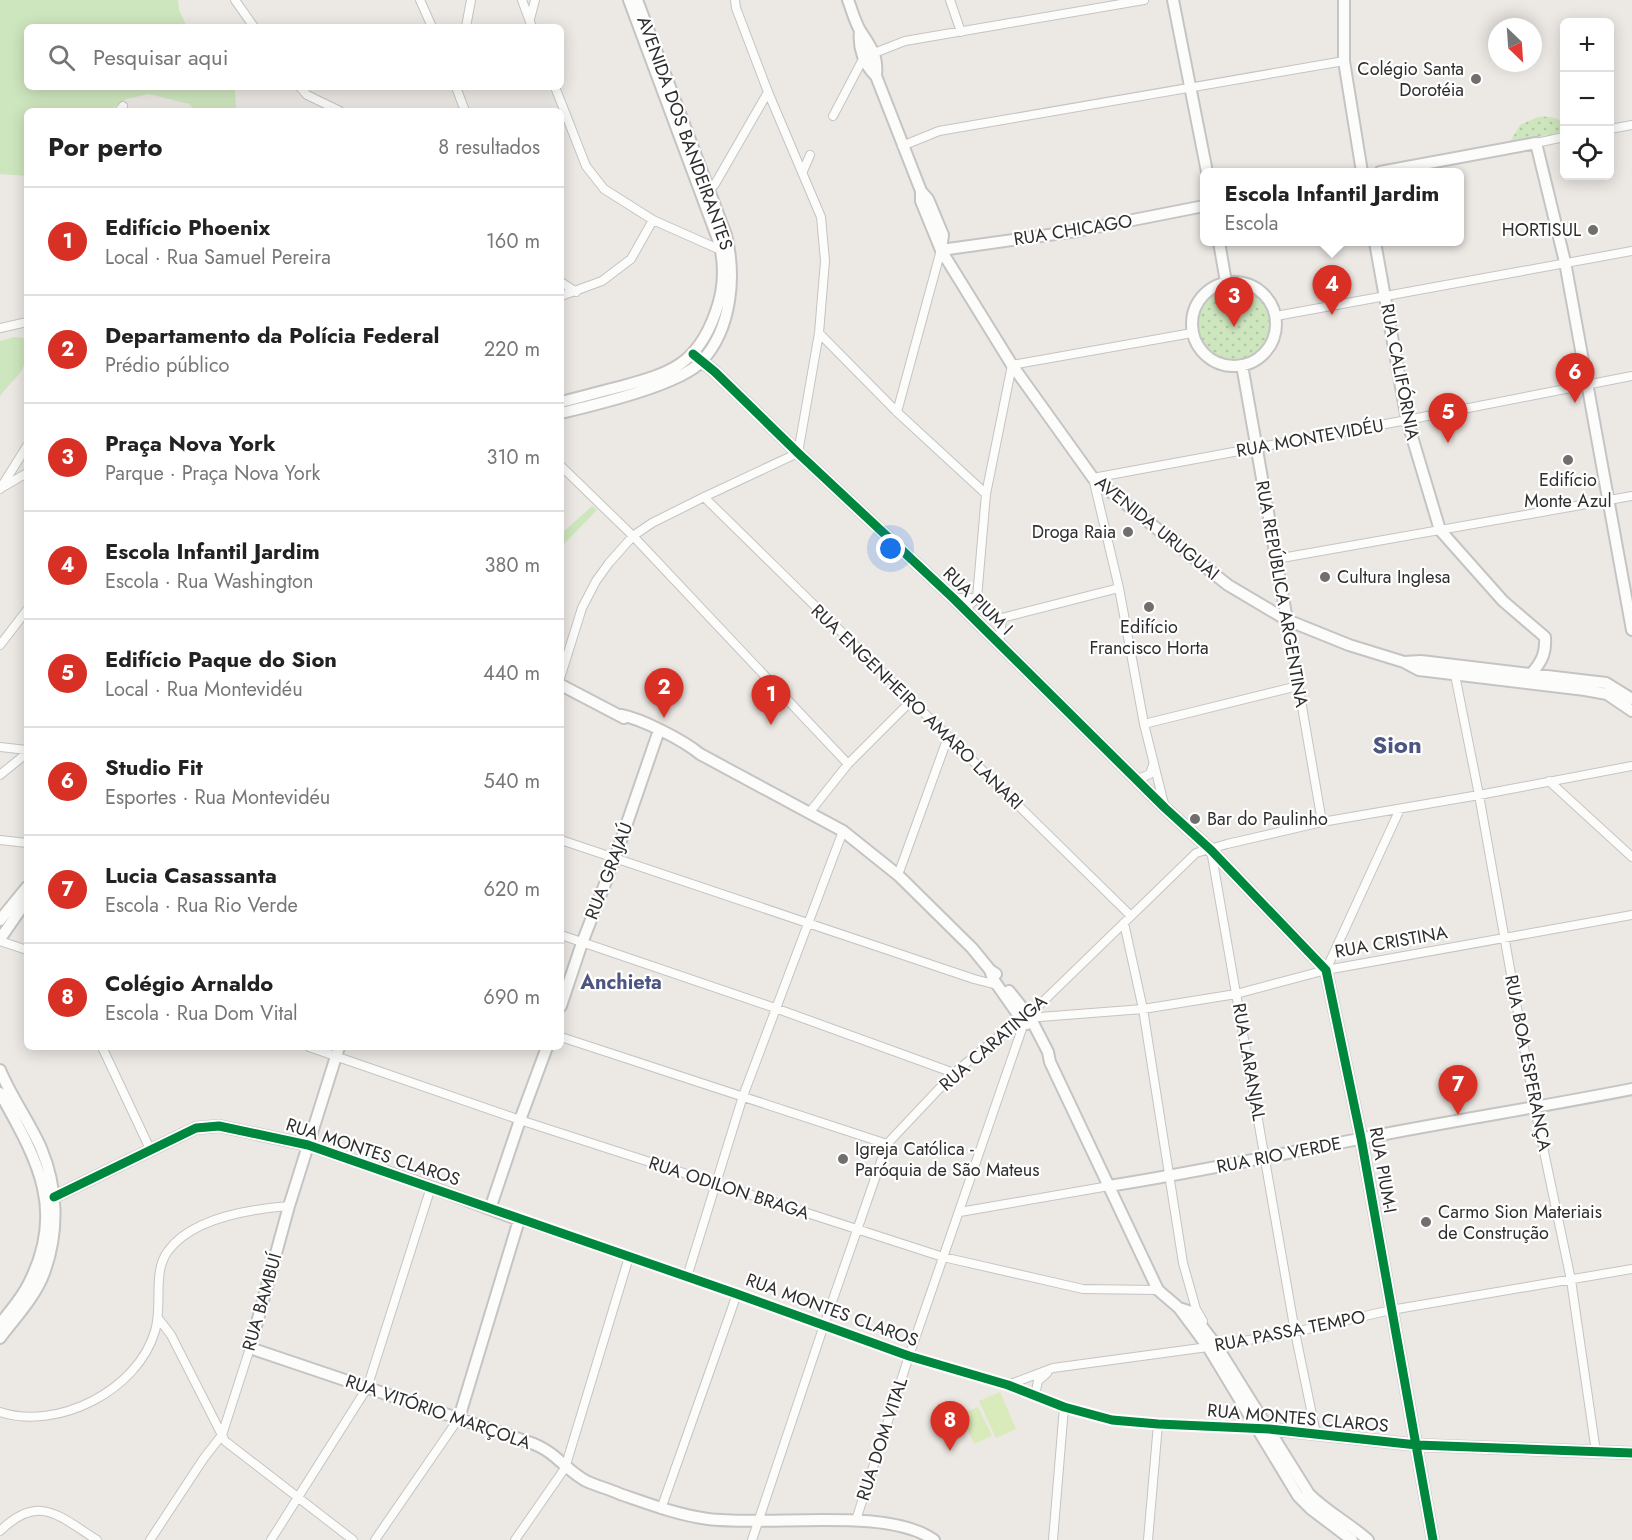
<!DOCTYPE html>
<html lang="pt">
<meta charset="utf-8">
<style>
:root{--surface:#fff;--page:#f6f6f6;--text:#222;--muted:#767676;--line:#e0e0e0;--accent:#d93025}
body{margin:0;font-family:Jost,sans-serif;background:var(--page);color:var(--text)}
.controls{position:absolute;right:18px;top:18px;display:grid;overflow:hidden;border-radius:9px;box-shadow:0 3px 15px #0003}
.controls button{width:54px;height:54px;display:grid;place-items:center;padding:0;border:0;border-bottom:2px solid var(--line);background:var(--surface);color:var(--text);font:30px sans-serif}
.compass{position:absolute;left:1488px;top:18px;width:54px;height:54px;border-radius:50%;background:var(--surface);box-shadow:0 3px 15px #0003;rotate:155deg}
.you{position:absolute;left:891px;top:549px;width:21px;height:21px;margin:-15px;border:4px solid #fff;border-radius:50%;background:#1a73e8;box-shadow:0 0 0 9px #1a73e833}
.badge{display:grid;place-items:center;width:39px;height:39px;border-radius:50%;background:var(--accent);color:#fff;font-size:20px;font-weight:700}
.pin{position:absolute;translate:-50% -50px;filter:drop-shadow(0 2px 3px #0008)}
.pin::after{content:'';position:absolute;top:32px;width:21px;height:18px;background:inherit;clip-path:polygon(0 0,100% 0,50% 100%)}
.popup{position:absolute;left:1200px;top:168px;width:264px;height:78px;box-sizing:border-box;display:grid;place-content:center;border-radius:9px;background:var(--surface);filter:drop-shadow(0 2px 4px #0005);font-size:20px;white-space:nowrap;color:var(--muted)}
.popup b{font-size:22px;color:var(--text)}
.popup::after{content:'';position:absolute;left:50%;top:100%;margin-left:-12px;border:12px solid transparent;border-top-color:var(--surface)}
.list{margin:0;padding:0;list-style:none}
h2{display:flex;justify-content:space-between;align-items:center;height:78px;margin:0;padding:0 24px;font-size:26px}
h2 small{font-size:20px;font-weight:400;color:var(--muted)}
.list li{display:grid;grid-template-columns:39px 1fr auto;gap:18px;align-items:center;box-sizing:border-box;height:108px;padding:0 24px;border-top:2px solid var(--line)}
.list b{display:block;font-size:22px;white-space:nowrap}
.list p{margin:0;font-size:20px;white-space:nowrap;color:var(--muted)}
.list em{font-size:20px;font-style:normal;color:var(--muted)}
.icon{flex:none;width:33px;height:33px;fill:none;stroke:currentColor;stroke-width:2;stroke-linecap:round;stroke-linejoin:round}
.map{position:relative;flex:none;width:1632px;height:1540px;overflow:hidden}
.search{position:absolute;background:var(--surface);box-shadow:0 3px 15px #0003;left:24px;top:24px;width:540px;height:66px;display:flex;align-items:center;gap:15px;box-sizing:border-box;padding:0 21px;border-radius:9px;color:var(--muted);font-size:22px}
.panel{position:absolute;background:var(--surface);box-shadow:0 3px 15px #0003;left:24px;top:108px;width:540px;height:942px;border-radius:9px}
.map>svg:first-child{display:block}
.grass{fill:#cee6be}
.forest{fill:url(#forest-firs)}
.park{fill:url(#park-dots)}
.pitch{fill:#d9eabb}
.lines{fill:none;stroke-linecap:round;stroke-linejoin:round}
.minor-casing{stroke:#c5c4c5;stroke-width:10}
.tertiary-casing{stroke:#c5c4c5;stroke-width:14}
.minor{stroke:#fcfcfb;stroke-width:8}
.tertiary{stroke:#fcfcfb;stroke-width:10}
.cycleway-casing{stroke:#fff;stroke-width:13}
.cycleway{stroke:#00873e;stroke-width:9}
.poi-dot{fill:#706f6e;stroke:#fff;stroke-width:2}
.labels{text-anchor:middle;stroke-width:4.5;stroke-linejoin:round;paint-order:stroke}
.poi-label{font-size:18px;fill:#2e2e2e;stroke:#fff;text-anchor:start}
.street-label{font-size:18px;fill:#2e2e2e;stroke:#fff}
.neighbourhood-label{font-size:20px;font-weight:bold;fill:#4d5680;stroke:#fff}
.district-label{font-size:24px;font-weight:bold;fill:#4d5680;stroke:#fff}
</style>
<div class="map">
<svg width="1632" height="1540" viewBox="0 0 1632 1540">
<defs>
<pattern id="forest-firs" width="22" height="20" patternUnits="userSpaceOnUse" patternTransform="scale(1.5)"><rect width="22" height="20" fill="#cee6be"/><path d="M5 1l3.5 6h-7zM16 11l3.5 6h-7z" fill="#b1c6a4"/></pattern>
<pattern id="park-dots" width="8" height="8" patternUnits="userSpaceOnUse" patternTransform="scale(1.5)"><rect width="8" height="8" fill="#cee6be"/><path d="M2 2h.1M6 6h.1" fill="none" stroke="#b1c6a4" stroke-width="1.8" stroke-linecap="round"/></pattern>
</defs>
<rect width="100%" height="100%" fill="#ece8e4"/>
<path class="grass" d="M0 0H178L179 10 187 27H27V87H231L235 90 236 110 196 111 189 104 149 94 126 99 108 111H27V176L0 174Z
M14 337 27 338C27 374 21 370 0 396V341Z"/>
<path class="forest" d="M592 506 597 510 561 547V534Z"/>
<path class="park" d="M1538 117C1547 116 1557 117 1564 123V132L1510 142 1520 125Z
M1196 324a38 38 0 1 1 76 0a38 38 0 1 1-76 0Z"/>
<path class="pitch" d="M1000 1392 1016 1429 996 1438 979 1401Z
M978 1407 992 1436 974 1444 961 1415Z"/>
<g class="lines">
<g class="minor-casing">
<path id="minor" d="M235 0 254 27
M420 0 432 27
M522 0 532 27
M950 0 961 32
M530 19 535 0
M466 27 471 0
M300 87 307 95 340 111
M456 87 465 111
M555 87 586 166 604 189 653 220 716 248 722 249
M119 111 123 106
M833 116 864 57 905 41 1144 0
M1610 129 1632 125
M1536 143 1564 137
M902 146 939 131 1344 61
M803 171 810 155
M709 191 715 184 768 92
M561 282 576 292
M561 296 602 281 631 259 653 220
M1276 316 1632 251
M0 328 27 322
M819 333 897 412 986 494
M897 412 941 250
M561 466 633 536 848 764
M1 488 27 473
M0 489 27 446
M704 497 1131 916
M1276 559 1632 496
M953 598H977
M977 598 995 615 1002 618 1119 588
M964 610 977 598 986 494 1012 365 1192 333
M1287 620 1322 822
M0 645 27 610
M999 645 1002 618
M561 675 582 608 596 581 609 563 633 536 652 523 704 497 798 453 819 333 825 261 821 217 768 92 736 8 735 0
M1455 675 1479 795 1535 1109 1571 1280 1596 1452
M1144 724 1298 686
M0 747 27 750
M0 775 27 753
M1136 780 1150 774 1153 765
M1549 781 1632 857
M1165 808 1144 724 1119 588 1093 478 1407 420 1632 376
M809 813 848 764 911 701
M0 840 27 843
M561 840 974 979 997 985
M1211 850 1295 1332 1316 1434
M898 875 948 737
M1124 923 1143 1009 1183 1263 1196 1309 1203 1321
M561 935 775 1008 954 1073
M0 941 27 950
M1326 970 1400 809
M1027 1018 1143 1009 1236 994 1326 970 1632 915
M561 1037 887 1144
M102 1047 151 1151
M309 1047 520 1120 943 1257 1083 1289 1158 1290
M960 1212 1109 1186
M519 1220 737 1294 909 1356 1008 1385 1064 1407 1112 1420 1158 1424 1261 1429
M687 1277 743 1096 843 831
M158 1318 171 1335 225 1441 353 1540
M1008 1385 1053 1368 1208 1347 1295 1332 1391 1310 1632 1269
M1035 1395 1038 1381 1047 1373
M0 1412C58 1431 138 1390 155 1331 163 1306 152 1272 168 1251 192 1218 251 1209 289 1206
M661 1509 737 1294
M856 1520 909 1356 1025 1020
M0 1531C39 1493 59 1516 97 1540
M150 1540 204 1458 222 1435 250 1348
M271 1540 367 1388 431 1187
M375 1540 459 1418
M515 1540 565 1468 629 1257
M752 1540 824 1325 887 1144 954 1073 1018 1021 1026 1018 1196 853 1227 844 1322 822 1479 795 1632 766
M1053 1540 1064 1407
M1148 1540 1158 1424"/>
</g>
<g class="tertiary-casing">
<path id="tertiary" d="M848 0C852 10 855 23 861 32 871 47 878 56 876 76L921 191 928 199 943 235 941 249
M1173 0 1207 172
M1344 0V61L1362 172
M860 31C858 47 864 65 876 76
M1380 172 1536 143 1565 262 1632 630
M921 191V201L941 250 1012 365 1093 478 1228 585 1287 620 1349 645 1404 662 1419 670 1585 690 1607 694 1632 711
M1219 242 1226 282
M1375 242 1407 420 1440 530 1503 601 1545 637C1546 653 1542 661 1532 673
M941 250 1077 231 1204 206
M1192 324a42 42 0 1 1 84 0a42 42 0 1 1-84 0Z
M693 354 715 372 798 453 953 598 1165 808 1211 850 1326 970 1361 1138 1433 1540
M1242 365 1287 620
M561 402C582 397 602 391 623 386 671 373 697 364 715 314 724 291 725 265 719 242L629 0
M561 413C594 405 680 385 702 361 732 328 736 276 726 235L637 0
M1404 662 1421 661 1606 683 1632 699
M561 685 624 718
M621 715C642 719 683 740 700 754L843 831 898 875 972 948 990 970 996 974
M0 920 27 887
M0 939 27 900
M990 970 993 979 1019 1016 1033 1023 1048 1052 1050 1062 1158 1290 1179 1308 1208 1347 1298 1496 1311 1509 1352 1540
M1009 991 1025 1011 1027 1024
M561 1006 582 943 615 858 657 736
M339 1047 289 1206 250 1348 534 1444C541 1447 548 1451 554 1456 565 1465 573 1474 586 1481 597 1486 609 1489 620 1494 649 1504 678 1515 708 1519 769 1527 886 1506 934 1540
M0 1070C11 1097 29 1121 41 1148 58 1188 59 1232 44 1273 35 1297 15 1318 0 1338
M0 1093C36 1158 67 1209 29 1283 22 1298 10 1311 0 1324
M1109 1186C1193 1173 1276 1155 1359 1139 1450 1121 1541 1107 1632 1089
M54 1197 196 1128 219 1126 308 1145 431 1187 519 1220 459 1418
M490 1209 520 1120 547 1047
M1179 1308 1191 1312 1216 1345 1309 1494C1327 1512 1349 1523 1368 1540
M1269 1429 1417 1445 1632 1453"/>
</g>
<use href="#minor" class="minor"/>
<use href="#tertiary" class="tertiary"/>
<g class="cycleway-casing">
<path id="cycleway" d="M693 354 715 372 798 453 953 598 1165 808 1211 850 1326 970 1361 1138 1433 1540
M54 1197 196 1128 219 1126 308 1145 737 1294 909 1356 1008 1385 1064 1407 1112 1420 1158 1424 1269 1429 1417 1445 1632 1453"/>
</g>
<use href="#cycleway" class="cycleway"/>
</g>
<g class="poi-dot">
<circle cx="1476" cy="79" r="6"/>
<circle cx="1593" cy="230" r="6"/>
<circle cx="1568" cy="460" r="6"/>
<circle cx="1128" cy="532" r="6"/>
<circle cx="1325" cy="577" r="6"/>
<circle cx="1149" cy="607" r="6"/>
<circle cx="1195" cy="819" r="6"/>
<circle cx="843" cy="1159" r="6"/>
<circle cx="1426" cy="1222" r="6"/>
</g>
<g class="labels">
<g class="poi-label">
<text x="1464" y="75" text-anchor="end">Colégio Santa<tspan x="1464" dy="21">Dorotéia</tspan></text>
<text x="1581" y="236" text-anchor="end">HORTISUL</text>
<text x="1568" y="486" text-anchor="middle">Edifício<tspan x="1568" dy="21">Monte Azul</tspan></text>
<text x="1116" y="538" text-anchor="end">Droga Raia</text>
<text x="1337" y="583">Cultura Inglesa</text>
<text x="1149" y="633" text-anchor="middle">Edifício<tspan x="1149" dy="21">Francisco Horta</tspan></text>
<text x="1207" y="825">Bar do Paulinho</text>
<text x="855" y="1155">Igreja Católica -<tspan x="855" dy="21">Paróquia de São Mateus</tspan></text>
<text x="1438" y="1218">Carmo Sion Materiais<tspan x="1438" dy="21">de Construção</tspan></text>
</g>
<g class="street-label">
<text transform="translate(685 133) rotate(70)" y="6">AVENIDA DOS BANDEIRANTES</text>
<text transform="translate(1073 230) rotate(-9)" y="6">RUA CHICAGO</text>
<text transform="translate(1400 372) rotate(79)" y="6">RUA CALIFÓRNIA</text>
<text transform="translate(1310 438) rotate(-10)" y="6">RUA MONTEVIDÉU</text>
<text transform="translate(1157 528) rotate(39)" y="6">AVENIDA URUGUAI</text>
<text transform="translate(1282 594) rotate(80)" y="6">RUA REPÚBLICA ARGENTINA</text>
<text transform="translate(978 601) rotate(44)" y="6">RUA PIUM I</text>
<text transform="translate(917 707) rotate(44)" y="6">RUA ENGENHEIRO AMARO LANARI</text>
<text transform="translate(609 871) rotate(-69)" y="6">RUA GRAJAÚ</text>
<text transform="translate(1391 942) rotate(-10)" y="6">RUA CRISTINA</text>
<text transform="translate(993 1043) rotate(-41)" y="6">RUA CARATINGA</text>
<text transform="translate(1249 1062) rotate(80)" y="6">RUA LARANJAL</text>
<text transform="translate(1528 1063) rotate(79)" y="6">RUA BOA ESPERANÇA</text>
<text transform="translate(373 1152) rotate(18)" y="6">RUA MONTES CLAROS</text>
<text transform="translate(1279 1155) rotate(-11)" y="6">RUA RIO VERDE</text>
<text transform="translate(1383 1170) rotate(80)" y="6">RUA PIUM-I</text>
<text transform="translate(729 1188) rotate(18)" y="6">RUA ODILON BRAGA</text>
<text transform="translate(262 1302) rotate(-74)" y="6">RUA BAMBUÍ</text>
<text transform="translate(832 1310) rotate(20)" y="6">RUA MONTES CLAROS</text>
<text transform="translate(1290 1331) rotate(-11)" y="6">RUA PASSA TEMPO</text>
<text transform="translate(438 1412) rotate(19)" y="6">RUA VITÓRIO MARÇOLA</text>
<text transform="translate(1298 1418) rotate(5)" y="6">RUA MONTES CLAROS</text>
<text transform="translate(882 1439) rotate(-72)" y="6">RUA DOM VITAL</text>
</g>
<g class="neighbourhood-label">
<text x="621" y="989">Anchieta</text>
</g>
<g class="district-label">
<text x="1397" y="753">Sion</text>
</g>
</g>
</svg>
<div class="controls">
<button>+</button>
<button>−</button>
<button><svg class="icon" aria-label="locate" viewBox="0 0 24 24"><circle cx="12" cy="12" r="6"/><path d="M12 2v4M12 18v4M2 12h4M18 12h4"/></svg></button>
</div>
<svg class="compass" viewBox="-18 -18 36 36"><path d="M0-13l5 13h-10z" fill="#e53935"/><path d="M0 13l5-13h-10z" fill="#767676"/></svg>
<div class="you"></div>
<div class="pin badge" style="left:771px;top:725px">1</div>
<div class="pin badge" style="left:664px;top:718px">2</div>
<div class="pin badge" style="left:1234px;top:327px">3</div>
<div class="pin badge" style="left:1332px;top:315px">4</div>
<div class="popup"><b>Escola Infantil Jardim</b>Escola</div>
<div class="pin badge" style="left:1448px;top:443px">5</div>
<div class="pin badge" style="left:1575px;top:403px">6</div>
<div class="pin badge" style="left:1458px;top:1115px">7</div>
<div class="pin badge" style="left:950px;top:1451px">8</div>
<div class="search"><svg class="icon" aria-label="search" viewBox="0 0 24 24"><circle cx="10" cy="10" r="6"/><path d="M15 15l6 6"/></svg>Pesquisar aqui</div>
<section class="panel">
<h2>Por perto<small>8 resultados</small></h2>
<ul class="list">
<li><span class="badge">1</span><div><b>Edifício Phoenix</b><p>Local · Rua Samuel Pereira</p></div><em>160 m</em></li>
<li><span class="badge">2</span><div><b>Departamento da Polícia Federal</b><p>Prédio público</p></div><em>220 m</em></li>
<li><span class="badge">3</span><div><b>Praça Nova York</b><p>Parque · Praça Nova York</p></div><em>310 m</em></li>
<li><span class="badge">4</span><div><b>Escola Infantil Jardim</b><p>Escola · Rua Washington</p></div><em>380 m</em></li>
<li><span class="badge">5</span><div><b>Edifício Paque do Sion</b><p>Local · Rua Montevidéu</p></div><em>440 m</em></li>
<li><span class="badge">6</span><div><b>Studio Fit</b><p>Esportes · Rua Montevidéu</p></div><em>540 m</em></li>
<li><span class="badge">7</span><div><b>Lucia Casassanta</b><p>Escola · Rua Rio Verde</p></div><em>620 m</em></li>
<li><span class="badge">8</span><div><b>Colégio Arnaldo</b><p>Escola · Rua Dom Vital</p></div><em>690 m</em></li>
</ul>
</section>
</div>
